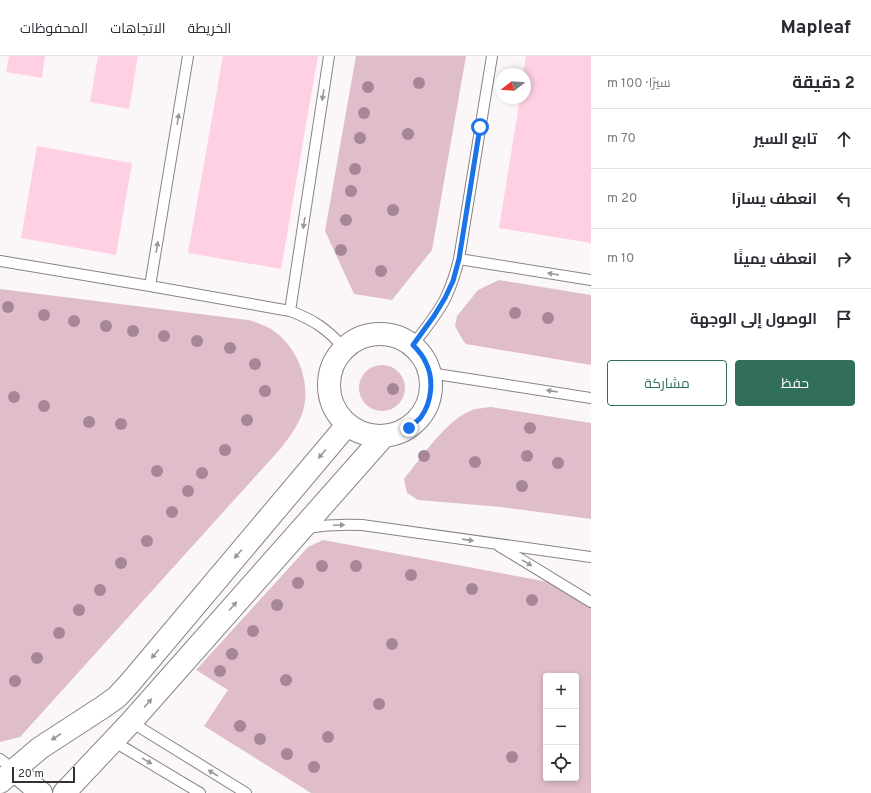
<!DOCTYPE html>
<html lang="ar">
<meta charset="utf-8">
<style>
:root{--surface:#fff;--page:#f7f7f7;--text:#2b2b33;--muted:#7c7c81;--line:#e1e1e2;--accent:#316f5c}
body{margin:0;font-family:Overpass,Cairo,sans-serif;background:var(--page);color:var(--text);direction:rtl}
.controls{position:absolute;right:12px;bottom:12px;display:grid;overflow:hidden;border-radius:4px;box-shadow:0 2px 6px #0003}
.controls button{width:36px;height:36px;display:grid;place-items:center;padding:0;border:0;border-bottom:1px solid var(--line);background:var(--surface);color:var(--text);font:20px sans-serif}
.compass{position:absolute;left:495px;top:12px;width:36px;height:36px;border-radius:50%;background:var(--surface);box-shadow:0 2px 6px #0003;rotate:253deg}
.scale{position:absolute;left:12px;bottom:10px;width:63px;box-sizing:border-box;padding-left:4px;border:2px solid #343333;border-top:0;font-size:11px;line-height:14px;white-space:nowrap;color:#343333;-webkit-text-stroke:3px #fff;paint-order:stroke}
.stop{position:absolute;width:12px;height:12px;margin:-9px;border:3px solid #1a73e8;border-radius:50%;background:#fff}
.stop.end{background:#1a73e8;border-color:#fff;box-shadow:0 1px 4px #0008}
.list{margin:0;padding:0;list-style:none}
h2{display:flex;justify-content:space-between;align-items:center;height:52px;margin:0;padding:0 16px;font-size:17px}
h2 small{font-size:13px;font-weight:400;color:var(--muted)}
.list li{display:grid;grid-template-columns:26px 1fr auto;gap:12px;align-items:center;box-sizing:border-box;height:60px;padding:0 16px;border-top:1px solid var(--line)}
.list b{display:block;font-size:15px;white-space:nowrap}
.list em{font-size:13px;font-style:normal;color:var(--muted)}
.actions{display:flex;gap:8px;padding:12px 16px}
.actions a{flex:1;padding:9px 0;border:1px solid var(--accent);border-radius:4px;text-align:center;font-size:14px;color:var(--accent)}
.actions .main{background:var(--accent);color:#fff}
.icon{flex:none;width:22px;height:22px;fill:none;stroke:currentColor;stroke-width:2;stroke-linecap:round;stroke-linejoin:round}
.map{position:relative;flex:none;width:591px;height:737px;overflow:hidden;direction:ltr}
header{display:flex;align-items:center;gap:24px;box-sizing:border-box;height:56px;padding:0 20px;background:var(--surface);border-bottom:1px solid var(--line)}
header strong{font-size:19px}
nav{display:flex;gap:22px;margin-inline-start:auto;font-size:14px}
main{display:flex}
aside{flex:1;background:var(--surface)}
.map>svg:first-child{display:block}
.green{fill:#dfbdcb;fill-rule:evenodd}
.building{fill:#ffd0e4}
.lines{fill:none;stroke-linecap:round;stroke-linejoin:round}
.service-casing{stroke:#888485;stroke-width:12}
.tertiary-casing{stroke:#888485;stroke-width:24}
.service{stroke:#fff;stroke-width:10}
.tertiary{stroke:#fff;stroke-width:22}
.tree{fill:#a78697}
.oneway{fill:#9a9999}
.route{stroke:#1a73e8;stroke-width:5}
</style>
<header>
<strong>Mapleaf</strong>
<nav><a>الخريطة</a><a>الاتجاهات</a><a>المحفوظات</a></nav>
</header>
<main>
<aside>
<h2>2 دقيقة<small>سيرًا · 100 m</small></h2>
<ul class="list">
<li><svg class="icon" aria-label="ahead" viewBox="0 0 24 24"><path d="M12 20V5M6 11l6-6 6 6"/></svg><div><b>تابع السير</b></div><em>70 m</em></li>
<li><svg class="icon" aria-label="left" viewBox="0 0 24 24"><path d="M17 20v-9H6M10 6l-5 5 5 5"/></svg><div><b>انعطف يسارًا</b></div><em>20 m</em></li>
<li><svg class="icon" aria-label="right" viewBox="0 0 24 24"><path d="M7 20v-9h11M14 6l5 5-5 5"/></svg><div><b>انعطف يمينًا</b></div><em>10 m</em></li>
<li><svg class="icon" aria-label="arrive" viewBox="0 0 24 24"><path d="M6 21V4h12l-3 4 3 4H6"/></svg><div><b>الوصول إلى الوجهة</b></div></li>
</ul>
<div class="actions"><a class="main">حفظ</a><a>مشاركة</a></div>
</aside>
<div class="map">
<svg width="591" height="737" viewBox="0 0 591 737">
<rect width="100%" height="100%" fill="#fbf7f9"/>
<path class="green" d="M356 0H466L432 194 392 244 354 238 325 175Z
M499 224 591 239V309L466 288 462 283 455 270 457 260 478 234Z
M0 233 248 264C256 266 264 269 271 273 296 289 310 322 304 351 301 366 290 380 282 391L20 681 0 686Z
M359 332a23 23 0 1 1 46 0a23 23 0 1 1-46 0Z
M491 351 591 367V463L501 451 418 444 407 437 404 423C421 402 446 364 472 354 478 352 485 352 491 351Z
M323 484 543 525 557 528 591 543V737H311L204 670 228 634 196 614 308 491ZM546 620H576V722H546Z"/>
<path class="building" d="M9 0H45L42 22 6 16Z
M98 0H138L129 53 90 46Z
M223 0H318L281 213 188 197Z
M526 0H591V187L499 172 520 42H525V18H523Z
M37 90 132 107 116 199 21 182Z"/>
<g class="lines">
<g class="service-casing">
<path id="service" d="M459 203 591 224
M0 205 150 230 290 255C314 264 327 273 344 292
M150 230 188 0
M290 255 329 0
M413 289C424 274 438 258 446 241 452 228 456 216 459 203L492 0
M430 317 591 342
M306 472C325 469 343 468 362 469L591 501
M499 490 591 546
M131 666 246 737
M113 685 200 737
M0 703 14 714"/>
</g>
<g class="tertiary-casing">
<path id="tertiary" d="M329 329a51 51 0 1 1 102 0a51 51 0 1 1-102 0Z
M14 714 41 737
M0 726 40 692 103 651 117 641 129 628 347 369
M64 737 131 666 383 381"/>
</g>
<use href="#service" class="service"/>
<use href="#tertiary" class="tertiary"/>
</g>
<g class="tree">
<circle cx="419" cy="27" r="6"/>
<circle cx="368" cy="31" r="6"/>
<circle cx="364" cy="57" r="6"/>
<circle cx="408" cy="78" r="6"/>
<circle cx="360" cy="82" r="6"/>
<circle cx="355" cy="113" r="6"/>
<circle cx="351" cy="135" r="6"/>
<circle cx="393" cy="154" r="6"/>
<circle cx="346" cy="164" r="6"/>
<circle cx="341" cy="194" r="6"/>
<circle cx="381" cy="215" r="6"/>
<circle cx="8" cy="251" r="6"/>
<circle cx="515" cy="257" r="6"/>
<circle cx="44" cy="259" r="6"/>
<circle cx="548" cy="262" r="6"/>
<circle cx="74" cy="265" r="6"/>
<circle cx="106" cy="270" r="6"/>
<circle cx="133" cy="275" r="6"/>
<circle cx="164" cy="280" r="6"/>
<circle cx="197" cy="285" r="6"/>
<circle cx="230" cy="292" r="6"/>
<circle cx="255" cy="308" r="6"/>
<circle cx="393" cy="333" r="6"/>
<circle cx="265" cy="335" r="6"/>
<circle cx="14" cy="341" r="6"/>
<circle cx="44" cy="350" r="6"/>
<circle cx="247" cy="364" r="6"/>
<circle cx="89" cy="366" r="6"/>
<circle cx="121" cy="368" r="6"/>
<circle cx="530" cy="372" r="6"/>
<circle cx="225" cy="394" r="6"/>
<circle cx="424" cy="400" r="6"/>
<circle cx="527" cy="400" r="6"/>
<circle cx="475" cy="406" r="6"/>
<circle cx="558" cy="407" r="6"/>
<circle cx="157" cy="415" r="6"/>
<circle cx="202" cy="417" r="6"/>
<circle cx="522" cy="430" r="6"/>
<circle cx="188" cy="435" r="6"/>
<circle cx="172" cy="456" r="6"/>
<circle cx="147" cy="485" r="6"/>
<circle cx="121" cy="507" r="6"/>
<circle cx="322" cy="510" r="6"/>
<circle cx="356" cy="510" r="6"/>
<circle cx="411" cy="519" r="6"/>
<circle cx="298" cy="527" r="6"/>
<circle cx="472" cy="533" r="6"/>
<circle cx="100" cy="534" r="6"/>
<circle cx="532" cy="544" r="6"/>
<circle cx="277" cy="549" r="6"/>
<circle cx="79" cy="554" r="6"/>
<circle cx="253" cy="575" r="6"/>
<circle cx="59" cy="577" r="6"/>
<circle cx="392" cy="588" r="6"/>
<circle cx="232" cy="598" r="6"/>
<circle cx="37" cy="602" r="6"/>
<circle cx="220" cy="615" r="6"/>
<circle cx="286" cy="624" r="6"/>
<circle cx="15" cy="625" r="6"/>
<circle cx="379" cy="648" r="6"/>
<circle cx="240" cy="670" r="6"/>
<circle cx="328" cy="681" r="6"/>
<circle cx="260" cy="683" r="6"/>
<circle cx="287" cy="698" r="6"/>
<circle cx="512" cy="701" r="6"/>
<circle cx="314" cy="711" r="6"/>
</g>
<defs><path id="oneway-solid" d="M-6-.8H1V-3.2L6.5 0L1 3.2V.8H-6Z"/></defs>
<g class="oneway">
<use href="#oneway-solid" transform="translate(323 39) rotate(99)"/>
<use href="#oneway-solid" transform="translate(178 63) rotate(-81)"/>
<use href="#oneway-solid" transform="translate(304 167) rotate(99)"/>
<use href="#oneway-solid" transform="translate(157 191) rotate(-81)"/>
<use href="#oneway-solid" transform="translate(553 218) rotate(-170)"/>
<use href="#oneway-solid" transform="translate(552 335) rotate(-171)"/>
<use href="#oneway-solid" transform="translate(322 398) rotate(130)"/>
<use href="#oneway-solid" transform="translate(339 469) rotate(-2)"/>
<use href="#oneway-solid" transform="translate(468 484) rotate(8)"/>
<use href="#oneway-solid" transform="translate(238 498) rotate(130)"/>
<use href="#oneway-solid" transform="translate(527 507) rotate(31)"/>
<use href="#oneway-solid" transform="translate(233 550) rotate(-49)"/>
<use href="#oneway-solid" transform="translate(155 598) rotate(130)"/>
<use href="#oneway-solid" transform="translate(148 647) rotate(-49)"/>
<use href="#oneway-solid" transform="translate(56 681) rotate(147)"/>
<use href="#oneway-solid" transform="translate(147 705) rotate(31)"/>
<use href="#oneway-solid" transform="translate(213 717) rotate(-148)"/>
</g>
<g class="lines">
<path class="route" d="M409 372C413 368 418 365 421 361 432 346 434 323 426 307 423 300 418 294 413 289L434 260 445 242 453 225 459 203 480 71"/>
</g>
</svg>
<div class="controls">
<button>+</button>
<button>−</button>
<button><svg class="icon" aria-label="locate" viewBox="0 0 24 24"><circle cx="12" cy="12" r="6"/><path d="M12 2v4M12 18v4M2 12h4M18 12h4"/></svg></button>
</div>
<svg class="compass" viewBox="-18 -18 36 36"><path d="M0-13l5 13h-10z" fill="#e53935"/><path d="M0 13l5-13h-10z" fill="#7c7c81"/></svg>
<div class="scale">20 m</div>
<div class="stop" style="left:480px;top:71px"></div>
<div class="stop end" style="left:409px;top:372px"></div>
</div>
</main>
